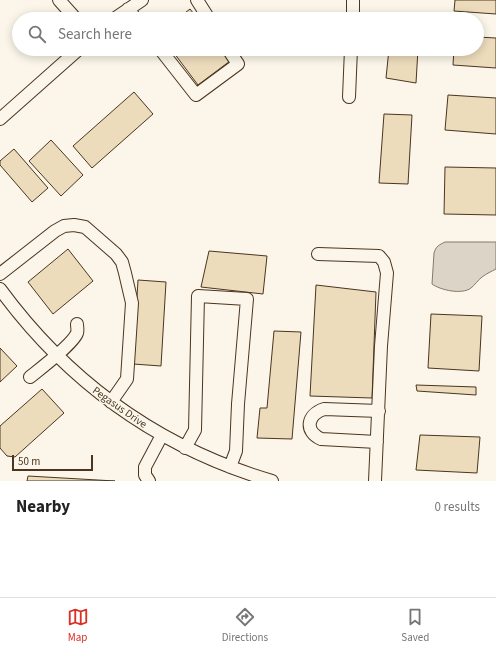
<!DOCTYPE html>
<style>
:root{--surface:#fff;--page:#f6f6f6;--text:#222;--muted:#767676;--line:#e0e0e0;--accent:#d93025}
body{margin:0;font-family:"Source Sans 3",sans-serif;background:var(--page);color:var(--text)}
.scale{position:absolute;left:12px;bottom:10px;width:81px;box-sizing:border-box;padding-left:4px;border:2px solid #4a3520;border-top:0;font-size:11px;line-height:14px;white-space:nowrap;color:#4a3520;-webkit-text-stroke:3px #fbf6e9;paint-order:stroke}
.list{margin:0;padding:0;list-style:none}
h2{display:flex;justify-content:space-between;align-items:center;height:52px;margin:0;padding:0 16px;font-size:17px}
h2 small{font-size:13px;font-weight:400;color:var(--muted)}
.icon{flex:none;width:22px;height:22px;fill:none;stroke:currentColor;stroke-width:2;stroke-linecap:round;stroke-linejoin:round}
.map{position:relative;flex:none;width:496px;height:481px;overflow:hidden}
.search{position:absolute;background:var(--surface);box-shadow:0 2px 10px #0003;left:12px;right:12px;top:12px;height:44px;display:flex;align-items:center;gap:10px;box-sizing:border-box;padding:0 14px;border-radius:22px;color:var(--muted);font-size:15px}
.sheet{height:116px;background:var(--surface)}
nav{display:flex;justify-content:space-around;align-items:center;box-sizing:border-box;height:56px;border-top:1px solid var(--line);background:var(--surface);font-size:11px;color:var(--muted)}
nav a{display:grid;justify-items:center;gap:2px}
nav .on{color:var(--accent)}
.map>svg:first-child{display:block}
.water{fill:#dcd4c6;stroke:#887966}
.building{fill:#ecdcbc;stroke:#4a3520}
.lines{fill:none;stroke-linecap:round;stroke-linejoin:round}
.minor-casing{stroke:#4a3520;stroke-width:14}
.minor{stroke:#fbf6e9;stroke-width:12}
.labels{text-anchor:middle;stroke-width:3;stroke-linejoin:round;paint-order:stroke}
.street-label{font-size:11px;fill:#4a3520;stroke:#fbf6e9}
</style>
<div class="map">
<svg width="496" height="481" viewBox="0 0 496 481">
<rect width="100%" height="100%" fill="#fbf6e9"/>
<path class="water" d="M445 242H496V269C492 271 486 274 482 277 478 280 475 285 471 288 462 295 440 290 432 284L434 253C436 246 439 245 445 242Z"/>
<path class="building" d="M455 0H496V14L454 11Z
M190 9 198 19H177Z
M392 14 420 17 419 19H391Z
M477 37 496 38V68L453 65 454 49H477Z
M171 49H221L230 61 198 85Z
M389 49H418L416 83 386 78Z
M134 92 153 114 92 168 73 146Z
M448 95 496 98V134L445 130Z
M384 114 412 115 408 184 379 183Z
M51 140 83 175 61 196 29 161Z
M14 149 48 188 32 202 0 165V161Z
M445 167 496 168V215L444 214Z
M68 249 93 281 53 314 28 282Z
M209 251 267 256 263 294 201 287Z
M138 280 166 282 161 366 133 364Z
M316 285 376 292 372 398 310 396Z
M431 314 482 316 479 371 428 368Z
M274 331 301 332 292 439 257 438 260 408H267Z
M0 348 17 366 0 382Z
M416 385 476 387V395L417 391Z
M42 389 64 413 15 457 7 456 0 448V426Z
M420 435 480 437 477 473 416 470Z
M28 476 115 481H27Z"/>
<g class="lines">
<g class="minor-casing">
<path id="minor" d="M59 0 76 19
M197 0 209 19
M353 0V19
M128 9 136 19
M114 19 142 0
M160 49 196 95 238 64 228 49
M349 97 351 49
M0 119 79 49
M318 254 379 256 384 262 387 273 381 346 375 481
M0 274 55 231 64 226 74 225 85 227 116 254 122 262 125 273 132 303 127 379 111 402
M0 289C69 383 160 448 272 481
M30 377C40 369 73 344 77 333 78 330 77 327 77 324
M377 442 321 439C304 431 307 415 324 409L379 411
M185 448 195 430 198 296 247 299 238 404 236 451 230 467
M149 481 145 475V467L162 435"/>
</g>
<use href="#minor" class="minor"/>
</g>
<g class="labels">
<g class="street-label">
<text transform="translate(120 407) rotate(35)" y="4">Pegasus Drive</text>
</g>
</g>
</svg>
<div class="scale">50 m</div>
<div class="search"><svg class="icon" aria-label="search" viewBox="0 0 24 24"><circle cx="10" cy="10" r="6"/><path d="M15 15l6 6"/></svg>Search here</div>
</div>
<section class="sheet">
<h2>Nearby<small>0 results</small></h2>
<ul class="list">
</ul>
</section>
<nav>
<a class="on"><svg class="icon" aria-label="map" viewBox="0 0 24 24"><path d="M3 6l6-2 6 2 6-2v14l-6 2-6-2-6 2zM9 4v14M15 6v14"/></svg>Map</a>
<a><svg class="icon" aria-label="directions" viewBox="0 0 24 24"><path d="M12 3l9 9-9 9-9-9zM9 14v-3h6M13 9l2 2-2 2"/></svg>Directions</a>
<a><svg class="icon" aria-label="saved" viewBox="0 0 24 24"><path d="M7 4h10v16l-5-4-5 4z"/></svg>Saved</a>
</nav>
